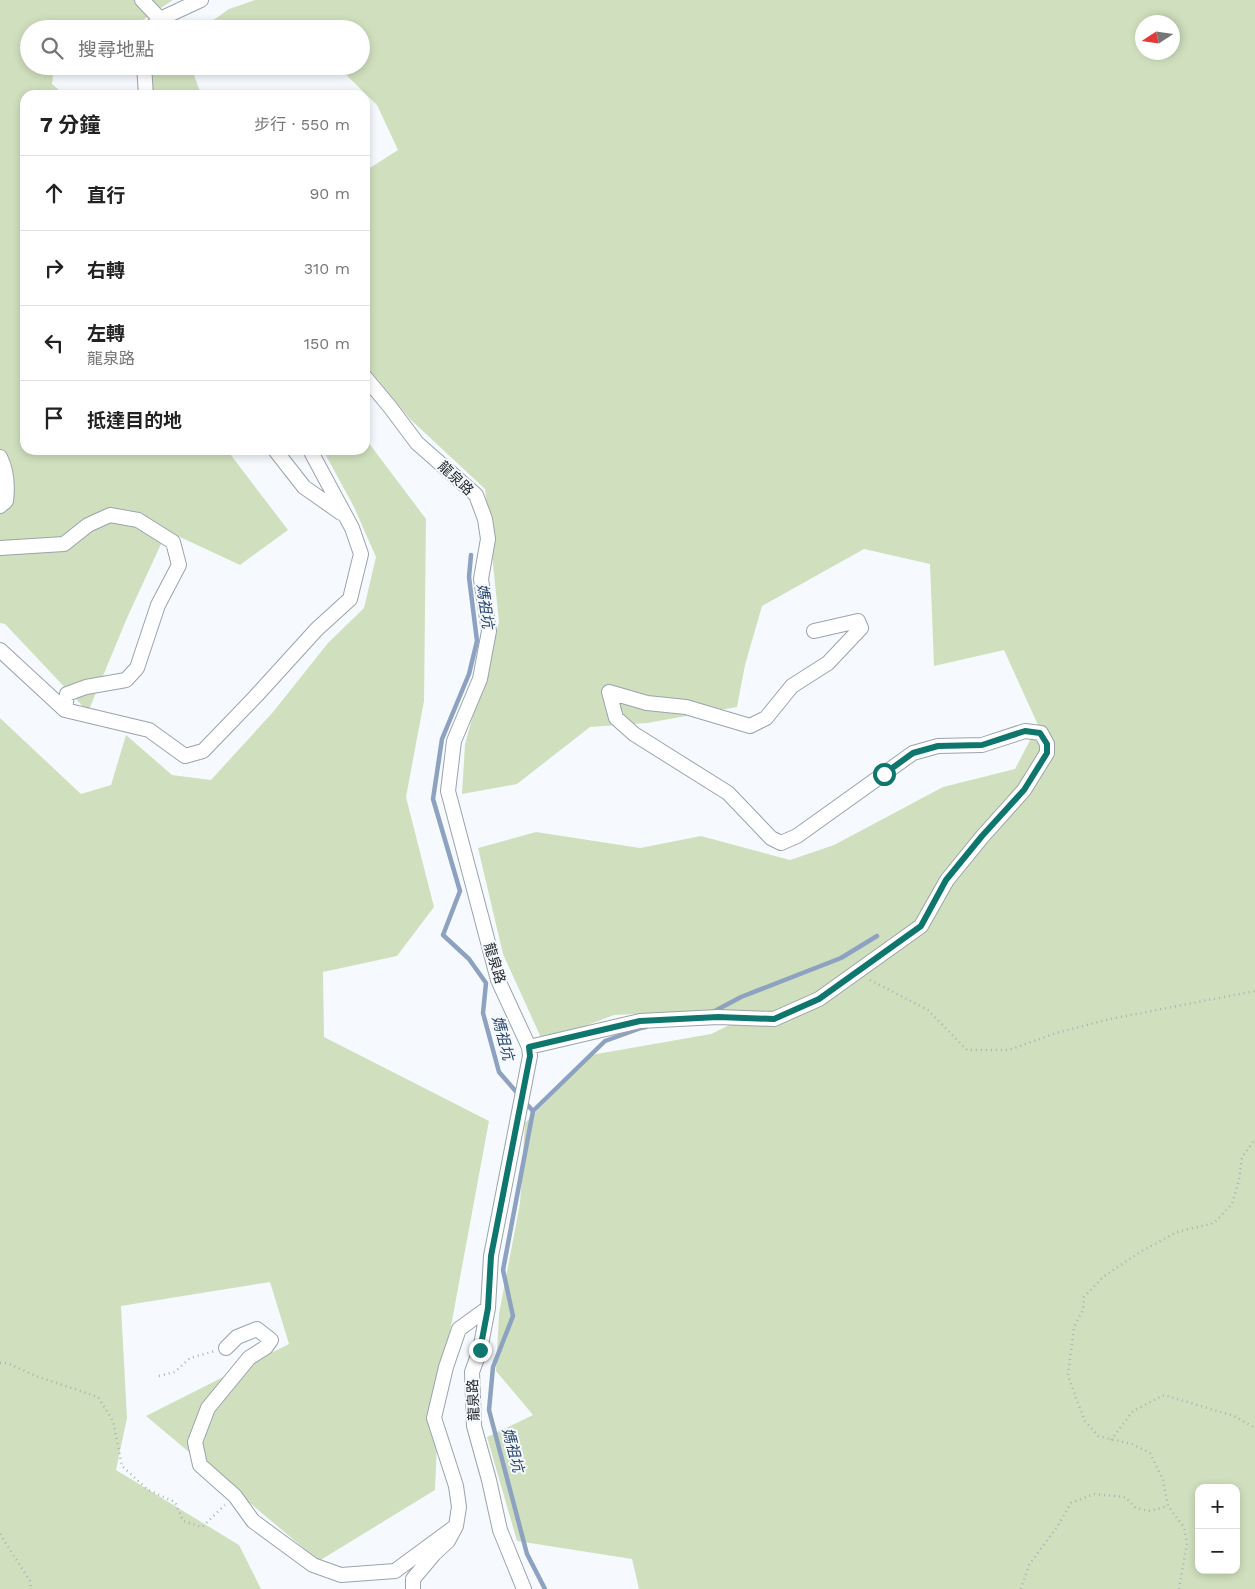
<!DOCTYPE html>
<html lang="zh-TW">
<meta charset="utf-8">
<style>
:root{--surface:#fff;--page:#f2f2f2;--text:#222;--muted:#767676;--line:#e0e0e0}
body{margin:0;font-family:"Work Sans","Noto Sans TC",sans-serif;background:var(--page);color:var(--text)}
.controls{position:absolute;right:15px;bottom:15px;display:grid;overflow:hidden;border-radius:10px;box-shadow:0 2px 8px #0003}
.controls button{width:45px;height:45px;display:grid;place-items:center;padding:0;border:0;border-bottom:1px solid var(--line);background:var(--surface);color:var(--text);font:25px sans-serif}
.compass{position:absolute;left:1135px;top:15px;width:45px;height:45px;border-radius:50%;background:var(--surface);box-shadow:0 2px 8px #0003;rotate:258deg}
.stop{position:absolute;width:15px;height:15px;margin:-11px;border:4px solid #0f766e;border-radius:50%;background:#fff}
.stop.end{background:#0f766e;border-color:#fff;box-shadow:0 1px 5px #0008}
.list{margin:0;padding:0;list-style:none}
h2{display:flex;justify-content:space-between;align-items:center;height:65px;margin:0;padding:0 20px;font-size:21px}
h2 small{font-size:16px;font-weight:400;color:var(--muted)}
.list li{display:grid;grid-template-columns:32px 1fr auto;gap:15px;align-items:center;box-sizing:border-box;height:75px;padding:0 20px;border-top:1px solid var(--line)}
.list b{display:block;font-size:19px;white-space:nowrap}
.list p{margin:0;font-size:16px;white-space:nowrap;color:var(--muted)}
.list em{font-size:16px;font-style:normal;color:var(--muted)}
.icon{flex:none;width:28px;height:28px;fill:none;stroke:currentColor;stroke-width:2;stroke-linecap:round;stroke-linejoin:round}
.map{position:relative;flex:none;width:1255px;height:1589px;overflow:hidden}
.search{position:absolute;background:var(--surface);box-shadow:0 2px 8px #0003;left:20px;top:20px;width:350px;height:55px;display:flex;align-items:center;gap:12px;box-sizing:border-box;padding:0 18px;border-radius:28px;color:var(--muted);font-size:19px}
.panel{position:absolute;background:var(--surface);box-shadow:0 2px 8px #0003;left:20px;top:90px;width:350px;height:365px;border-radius:15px}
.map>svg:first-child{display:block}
.green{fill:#d0e0be;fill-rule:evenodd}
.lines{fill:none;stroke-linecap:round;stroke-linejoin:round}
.stream{stroke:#8da2c0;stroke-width:4.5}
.minor-casing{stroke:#9ba3ac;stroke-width:16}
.path{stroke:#adb1b4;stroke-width:2.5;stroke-dasharray:1 4;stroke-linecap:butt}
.minor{stroke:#fff;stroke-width:14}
.route{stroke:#0f766e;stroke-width:6}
.labels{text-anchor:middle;stroke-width:4;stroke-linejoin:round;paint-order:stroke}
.street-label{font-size:14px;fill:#23272a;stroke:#f6fafe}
.water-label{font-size:15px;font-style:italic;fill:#27446e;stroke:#f6fafe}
</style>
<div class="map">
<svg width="1255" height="1589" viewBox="0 0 1255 1589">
<rect width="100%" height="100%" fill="#f6fafe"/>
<path class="green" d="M0 0H173L137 24 104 26 98 29H29V66H54L52 84 65 95H25V450H227L288 530 240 565 167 531 127 618 88 712 5 624 0 623Z
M255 0H1255V1589H639L632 1559 517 1541 487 1437 533 1415 496 1371 499 1314 520 1203 525 1123 591 1055 711 1034 750 1015 723 1010 614 1015 543 1042 503 954 478 848 536 832 640 848 701 836 790 860 834 845 943 787 1015 769 1038 725 1004 650 934 666 930 564 864 549 762 606 745 665 737 707 647 723 590 727 517 784 462 794 465 744 499 622 485 489 410 419 365 365V171L398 150 377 105 337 66H361V29H206L205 26 229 9ZM1142 22H1172V52H1142ZM1199 1488H1236V1570H1199Z
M154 66H191L201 95H155L149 87Z
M365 438 426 519 424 701 406 797 434 907 397 956 323 972 324 1037 489 1121 439 1391 435 1490 319 1561 146 1416 289 1344 270 1282 121 1306 127 1418 116 1470 239 1545 261 1589H0V718L81 794 111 785 126 735 172 775 211 780 273 712 328 643 364 608 376 557 354 507 323 450H365Z"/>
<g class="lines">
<path class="stream" d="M471 555 469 577 477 641 469 674 442 739 433 799 460 891 443 935 469 959 486 983 483 1013 499 1072 519 1095
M711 1013 741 997 841 958 877 936
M524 1101 533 1111 503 1270 513 1316 493 1367 489 1410 527 1554 545 1589
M533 1111 605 1041 641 1028 646 1027"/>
<g class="minor-casing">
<path id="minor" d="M142 0 160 19
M150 29 160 19 201 0
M144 66 146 95
M365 377 390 407 417 443 476 495 485 519 488 539 481 579 489 631 480 679 454 741 448 791 498 980 529 1047 530 1056 491 1256 488 1308 480 1350 472 1372 474 1426 489 1480 500 1530 524 1589
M275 450 304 487 341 513
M0 457C7 471 8 485 6 501L0 506
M0 548 64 544 88 525 110 515 138 520 173 542 179 565 158 605 137 668 126 680 86 687 67 694 65 710
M0 650 65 710 149 730 185 756 203 751 256 696 317 629 350 599 361 554 352 528 310 450
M529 1047 640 1021 718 1017 774 1019 819 999 921 926 947 880 982 837 1024 790 1047 753V744L1041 733 1025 731 982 745 938 746 913 753 797 836 781 843 771 838 728 793 634 734 616 718 609 692 647 703 686 707 750 726 766 718 792 686 828 663 861 628 858 621 814 631
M226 1348 237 1337 257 1329 271 1340 266 1347 249 1358 208 1408 195 1442 200 1465 235 1496 253 1521 313 1565 341 1575 395 1571 456 1526
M413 1589V1579L434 1554 448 1541 456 1526 459 1507 456 1486 434 1418 446 1367 459 1329 488 1308"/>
</g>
<path class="path" d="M870 980 928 1010 967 1050H1009L1056 1033 1110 1019 1255 991
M0 1363H7L36 1376 98 1397 113 1421 122 1466 148 1490 175 1502 183 1521 202 1527 225 1505
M159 1376 175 1372 190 1358 215 1351
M1111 1440 1133 1411 1164 1395 1234 1416 1255 1428
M0 1534 30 1581 31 1589
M1021 1589 1029 1565 1057 1527 1071 1503 1094 1494 1125 1497 1136 1508 1149 1511 1168 1506
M1179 1589 1187 1543 1184 1527 1168 1506 1163 1480 1150 1453 1132 1444 1098 1436 1085 1421 1076 1398 1068 1375 1074 1327 1083 1310 1084 1297 1103 1277 1140 1252 1177 1232 1214 1223 1232 1204 1239 1180 1242 1157 1253 1142 1255 1141"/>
<use href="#minor" class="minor"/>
</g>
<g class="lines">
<path class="route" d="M480 1350 488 1308 491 1256 530 1056 529 1047 640 1021 718 1017 774 1019 819 999 921 926 946 880 982 836 1024 790 1047 753V744L1040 733 1025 731 982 745 938 746 913 753 884 774"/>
</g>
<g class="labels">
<g class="street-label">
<text transform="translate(456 478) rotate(43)" y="5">龍泉路</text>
<text transform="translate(495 963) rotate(73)" y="5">龍泉路</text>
<text transform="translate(473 1400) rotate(-92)" y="5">龍泉路</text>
</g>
<g class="water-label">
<text transform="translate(485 606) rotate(82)" y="5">媽祖坑</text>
<text transform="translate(503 1038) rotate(75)" y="5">媽祖坑</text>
<text transform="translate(513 1450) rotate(75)" y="5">媽祖坑</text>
</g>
</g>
</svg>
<div class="controls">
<button>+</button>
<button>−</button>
</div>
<svg class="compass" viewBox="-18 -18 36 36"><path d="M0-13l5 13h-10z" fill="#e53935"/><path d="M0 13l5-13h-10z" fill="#767676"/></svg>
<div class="stop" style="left:884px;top:774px"></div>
<div class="stop end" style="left:480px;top:1350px"></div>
<div class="search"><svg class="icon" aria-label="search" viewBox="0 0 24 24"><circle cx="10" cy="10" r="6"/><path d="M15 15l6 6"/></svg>搜尋地點</div>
<section class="panel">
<h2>7 分鐘<small>步行 · 550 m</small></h2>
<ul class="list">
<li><svg class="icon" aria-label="ahead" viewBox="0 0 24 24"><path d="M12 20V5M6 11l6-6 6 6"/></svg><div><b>直行</b></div><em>90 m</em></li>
<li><svg class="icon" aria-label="right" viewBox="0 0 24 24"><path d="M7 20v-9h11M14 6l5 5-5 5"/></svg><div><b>右轉</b></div><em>310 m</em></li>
<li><svg class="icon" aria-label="left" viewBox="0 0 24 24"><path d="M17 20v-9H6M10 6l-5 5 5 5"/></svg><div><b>左轉</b><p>龍泉路</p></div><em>150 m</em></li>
<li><svg class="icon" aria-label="arrive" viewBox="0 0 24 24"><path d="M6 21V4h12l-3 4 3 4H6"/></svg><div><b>抵達目的地</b></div></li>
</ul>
</section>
</div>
